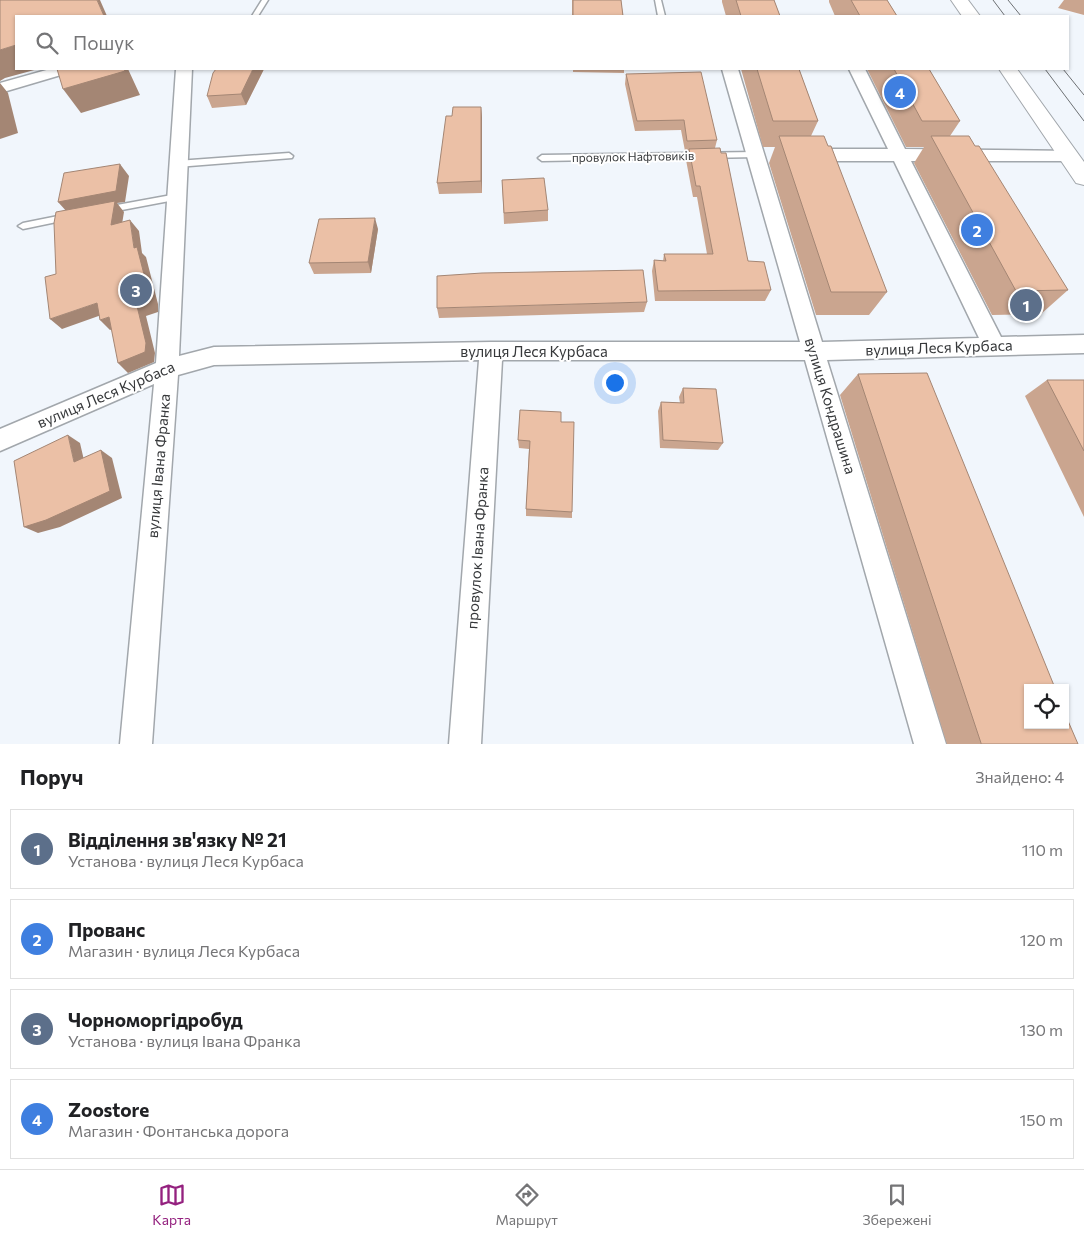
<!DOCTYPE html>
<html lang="uk">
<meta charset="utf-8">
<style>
:root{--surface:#fff;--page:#f6f6f6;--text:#202124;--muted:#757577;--line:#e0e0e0;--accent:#94217f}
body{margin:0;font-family:Commissioner,sans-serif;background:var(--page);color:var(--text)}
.controls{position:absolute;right:15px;bottom:15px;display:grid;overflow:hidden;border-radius:0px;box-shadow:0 1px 4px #0004}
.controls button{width:45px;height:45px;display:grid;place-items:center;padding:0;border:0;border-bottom:1px solid var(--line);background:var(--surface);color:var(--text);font:25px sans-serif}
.you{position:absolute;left:614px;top:382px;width:18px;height:18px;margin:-12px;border:4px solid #fff;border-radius:50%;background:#1a73e8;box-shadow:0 0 0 8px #1a73e833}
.badge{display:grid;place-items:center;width:32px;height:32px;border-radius:50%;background:var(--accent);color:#fff;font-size:16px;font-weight:700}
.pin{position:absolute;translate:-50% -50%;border:2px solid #fff;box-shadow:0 1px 5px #0006}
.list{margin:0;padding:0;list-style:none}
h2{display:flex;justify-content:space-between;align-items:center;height:65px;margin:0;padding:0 20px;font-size:21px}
h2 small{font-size:16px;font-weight:400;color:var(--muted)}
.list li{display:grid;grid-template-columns:32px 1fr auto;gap:15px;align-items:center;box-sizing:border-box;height:80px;margin:0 10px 10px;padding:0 10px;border:1px solid var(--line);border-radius:0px}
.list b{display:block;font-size:19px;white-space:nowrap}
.list p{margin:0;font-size:16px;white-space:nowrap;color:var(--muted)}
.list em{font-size:16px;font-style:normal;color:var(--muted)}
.icon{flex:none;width:28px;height:28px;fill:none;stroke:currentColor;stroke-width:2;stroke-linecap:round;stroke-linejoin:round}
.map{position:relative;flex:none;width:1084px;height:744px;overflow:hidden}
.search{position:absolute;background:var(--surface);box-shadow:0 1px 4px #0004;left:15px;right:15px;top:15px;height:55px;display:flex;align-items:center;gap:12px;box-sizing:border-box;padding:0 18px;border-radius:0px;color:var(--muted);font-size:19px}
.sheet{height:425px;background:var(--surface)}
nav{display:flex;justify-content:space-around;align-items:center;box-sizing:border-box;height:70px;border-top:1px solid var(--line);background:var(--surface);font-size:14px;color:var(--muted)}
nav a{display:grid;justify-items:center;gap:2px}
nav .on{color:var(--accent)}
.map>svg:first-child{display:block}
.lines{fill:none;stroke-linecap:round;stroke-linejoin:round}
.service-casing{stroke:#a2a7ac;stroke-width:3}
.minor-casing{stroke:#a2a7ac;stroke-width:3}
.secondary-casing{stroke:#a2a7ac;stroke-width:2}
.service{fill:#fff;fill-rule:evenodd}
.minor{fill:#fff;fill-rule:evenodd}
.secondary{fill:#fff;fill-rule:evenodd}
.tram{stroke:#6d7073;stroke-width:1}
.wall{fill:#caa58f}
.shaded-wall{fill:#a48674}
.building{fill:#ebc0a6;stroke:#a48674}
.labels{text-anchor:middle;stroke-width:4;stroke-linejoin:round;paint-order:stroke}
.far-street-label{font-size:12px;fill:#36383a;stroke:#fff}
.street-label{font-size:15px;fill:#36383a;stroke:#fff}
</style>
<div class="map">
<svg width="1084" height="744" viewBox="0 0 1084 744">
<rect width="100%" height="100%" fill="#f1f6fc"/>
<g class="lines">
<g class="service-casing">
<path id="service" d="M262 0H268L258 16H252Z
M655 0H661L665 16H658Z
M755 152 759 155 758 157 542 161 538 158 542 155Z
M289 153 293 156 292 158 177 167 173 164 177 161Z
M177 194 180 195V199L106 213 101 210 106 207Z
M68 214 73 217 71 219 23 229 18 226 23 223Z"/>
</g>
<g class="minor-casing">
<path id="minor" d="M50 69H74L71 72 0 93V83Z
M176 69H192L179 356 214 347 491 342H800L722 69H738L822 342 979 338 894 161H804L798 159 795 155 798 151 804 149H888L849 69H865L905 149 1074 151 1077 155 1074 159 1068 161H911L1001 337 1084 335V353L827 360 946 744H914L805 360H502L481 744H449L479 360 214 365 178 375 152 744H120L154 384 0 451V429L156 363Z"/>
</g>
<g class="secondary-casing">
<path id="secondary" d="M951 0H968L980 16H962Z
M999 69H1017L1084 162V185L1076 183Z"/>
</g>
<use href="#service" class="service"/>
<use href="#minor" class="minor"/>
<use href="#secondary" class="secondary"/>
<path class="tram" d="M993 0 1005 16
M1008 0 1021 16
M1045 69 1084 121
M1063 69 1084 95"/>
</g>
<path class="wall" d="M572 0H621L623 16H572Z
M722 0H774L780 16H726L722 2Z
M829 0H887L897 16H835L829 2Z
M1064 0H1084V15L1058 8Z
M264 69 246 105 212 108 207 96Z
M573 69H624V73L573 72Z
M741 69H799L818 121 811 136 887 292 869 315H816L769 163 775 147H763Z
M867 69H929L960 121 950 136 975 146 1068 290 1041 314 992 315 914 163 924 147H906Z
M626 74 717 140 715 148 748 261 771 290 765 301H655L652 271 654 260 663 261 664 254H707L697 197H693L686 160 689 151H685L681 130 635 131 625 84Z
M481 107 482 118V193L439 194 437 183 452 116Z
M502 180 548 210V221L504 224Z
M378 229 371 273 314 274 309 263Z
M647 302 644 312 439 318 437 308Z
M858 374 1078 744H947L840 395Z
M1047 380H1084V517L1025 396Z
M683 388 723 443 718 450 660 448 658 411 661 402 680 403 679 397Z
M561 422 572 512V518L526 516V509L529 449 519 448 518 440Z"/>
<path class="shaded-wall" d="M97 0H100L107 16H104Z
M16 45V69H38L5 78 0 81V50Z
M124 69H128L140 95 81 113 63 89Z
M253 69H264L246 105 241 94Z
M0 83 8 93 18 133 0 139Z
M481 107 482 118V193L481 181Z
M120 164 129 176 125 202 117 203 124 212 120 236 68 213 58 202Z
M375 218 378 229 371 273 368 262Z
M130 220 139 231 142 253 146 257 158 304V312L146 316 155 353 154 362 128 373 118 363 137 306 134 248Z
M97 303 107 313 62 329 50 319Z
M109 317 119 327 110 330 100 320Z
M68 435 80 443 86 469 74 462Z
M101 450 112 458 122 498 60 527 38 533 24 527Z"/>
<path class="building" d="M0 0H97L104 16H16V45L0 50Z
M573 0H621L623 16H573Z
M736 0H774L780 16H741Z
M851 0H887L897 16H860Z
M57 69H124L125 71 63 89Z
M216 69H253L241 94 207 96 213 73Z
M757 69H799L818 121H773Z
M894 69H929L960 121H922Z
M701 72 717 140 687 141 684 120 637 121 626 74Z
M453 107H481V181L437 183 446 116H452Z
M779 136H824L828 146H831L887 292H831Z
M931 136H969L975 146H979L1068 290 1016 291Z
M720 148 721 153H726L748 261 764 262 771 290 658 291 654 260 666 261 664 254H713L700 186H696L689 149Z
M120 164 116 191 58 202 64 173Z
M544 178 548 210 504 213 502 180Z
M115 201 111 225 130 220 134 248 137 247 149 294V302L137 306 146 343 145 352 118 363 109 317 100 320 97 303 50 319 45 277 56 274 54 223 56 212Z
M375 218 368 262 309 263 319 219Z
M643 270 647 302 437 308V276L482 273Z
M927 373 1055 688H1028V725H1065V714L1078 744H981V743L858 374Z
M1047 380H1084V451Z
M683 388 716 389 723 443 663 440 661 402 684 403Z
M520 410 561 412V422H574L572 512 526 509 530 441 518 440Z
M68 435 74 462 101 450 110 491 46 520 24 527 14 461Z"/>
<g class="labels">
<g class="far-street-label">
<text transform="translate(633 157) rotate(-1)" y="4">провулок Нафтовиків</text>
</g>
<g class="street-label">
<text transform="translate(939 348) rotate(-2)" y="5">вулиця Леся Курбаса</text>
<text x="534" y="357">вулиця Леся Курбаса</text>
<text transform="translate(106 395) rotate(-23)" y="5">вулиця Леся Курбаса</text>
<text transform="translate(830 406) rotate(73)" y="5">вулиця Кондрашина</text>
<text transform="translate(159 466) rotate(-85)" y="5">вулиця Івана Франка</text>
<text transform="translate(478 548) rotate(-86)" y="5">провулок Івана Франка</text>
</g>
</g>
</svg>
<div class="controls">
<button><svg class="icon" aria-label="locate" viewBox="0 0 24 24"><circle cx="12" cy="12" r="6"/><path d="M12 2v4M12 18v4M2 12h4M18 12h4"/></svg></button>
</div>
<div class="you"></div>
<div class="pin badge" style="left:1026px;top:305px;background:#5c6f8a">1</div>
<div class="pin badge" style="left:977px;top:230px;background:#3f7fe0">2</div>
<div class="pin badge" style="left:136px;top:290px;background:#5c6f8a">3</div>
<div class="pin badge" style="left:900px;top:92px;background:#3f7fe0">4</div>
<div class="search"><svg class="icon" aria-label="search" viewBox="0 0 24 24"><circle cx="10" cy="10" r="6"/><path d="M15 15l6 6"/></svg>Пошук</div>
</div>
<section class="sheet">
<h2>Поруч<small>Знайдено: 4</small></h2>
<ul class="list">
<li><span class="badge" style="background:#5c6f8a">1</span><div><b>Відділення зв'язку № 21</b><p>Установа · вулиця Леся Курбаса</p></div><em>110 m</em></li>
<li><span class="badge" style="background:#3f7fe0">2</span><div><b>Прованс</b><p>Магазин · вулиця Леся Курбаса</p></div><em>120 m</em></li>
<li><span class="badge" style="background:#5c6f8a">3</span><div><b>Чорноморгідробуд</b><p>Установа · вулиця Івана Франка</p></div><em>130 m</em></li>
<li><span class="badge" style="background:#3f7fe0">4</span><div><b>Zoostore</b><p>Магазин · Фонтанська дорога</p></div><em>150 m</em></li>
</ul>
</section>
<nav>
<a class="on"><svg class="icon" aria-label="map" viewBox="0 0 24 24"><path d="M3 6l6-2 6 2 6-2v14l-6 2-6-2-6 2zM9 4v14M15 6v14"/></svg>Карта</a>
<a><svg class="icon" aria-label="directions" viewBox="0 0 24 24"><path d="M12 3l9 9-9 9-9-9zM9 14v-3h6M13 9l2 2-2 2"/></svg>Маршрут</a>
<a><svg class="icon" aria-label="saved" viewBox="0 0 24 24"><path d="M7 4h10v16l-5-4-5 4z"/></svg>Збережені</a>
</nav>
